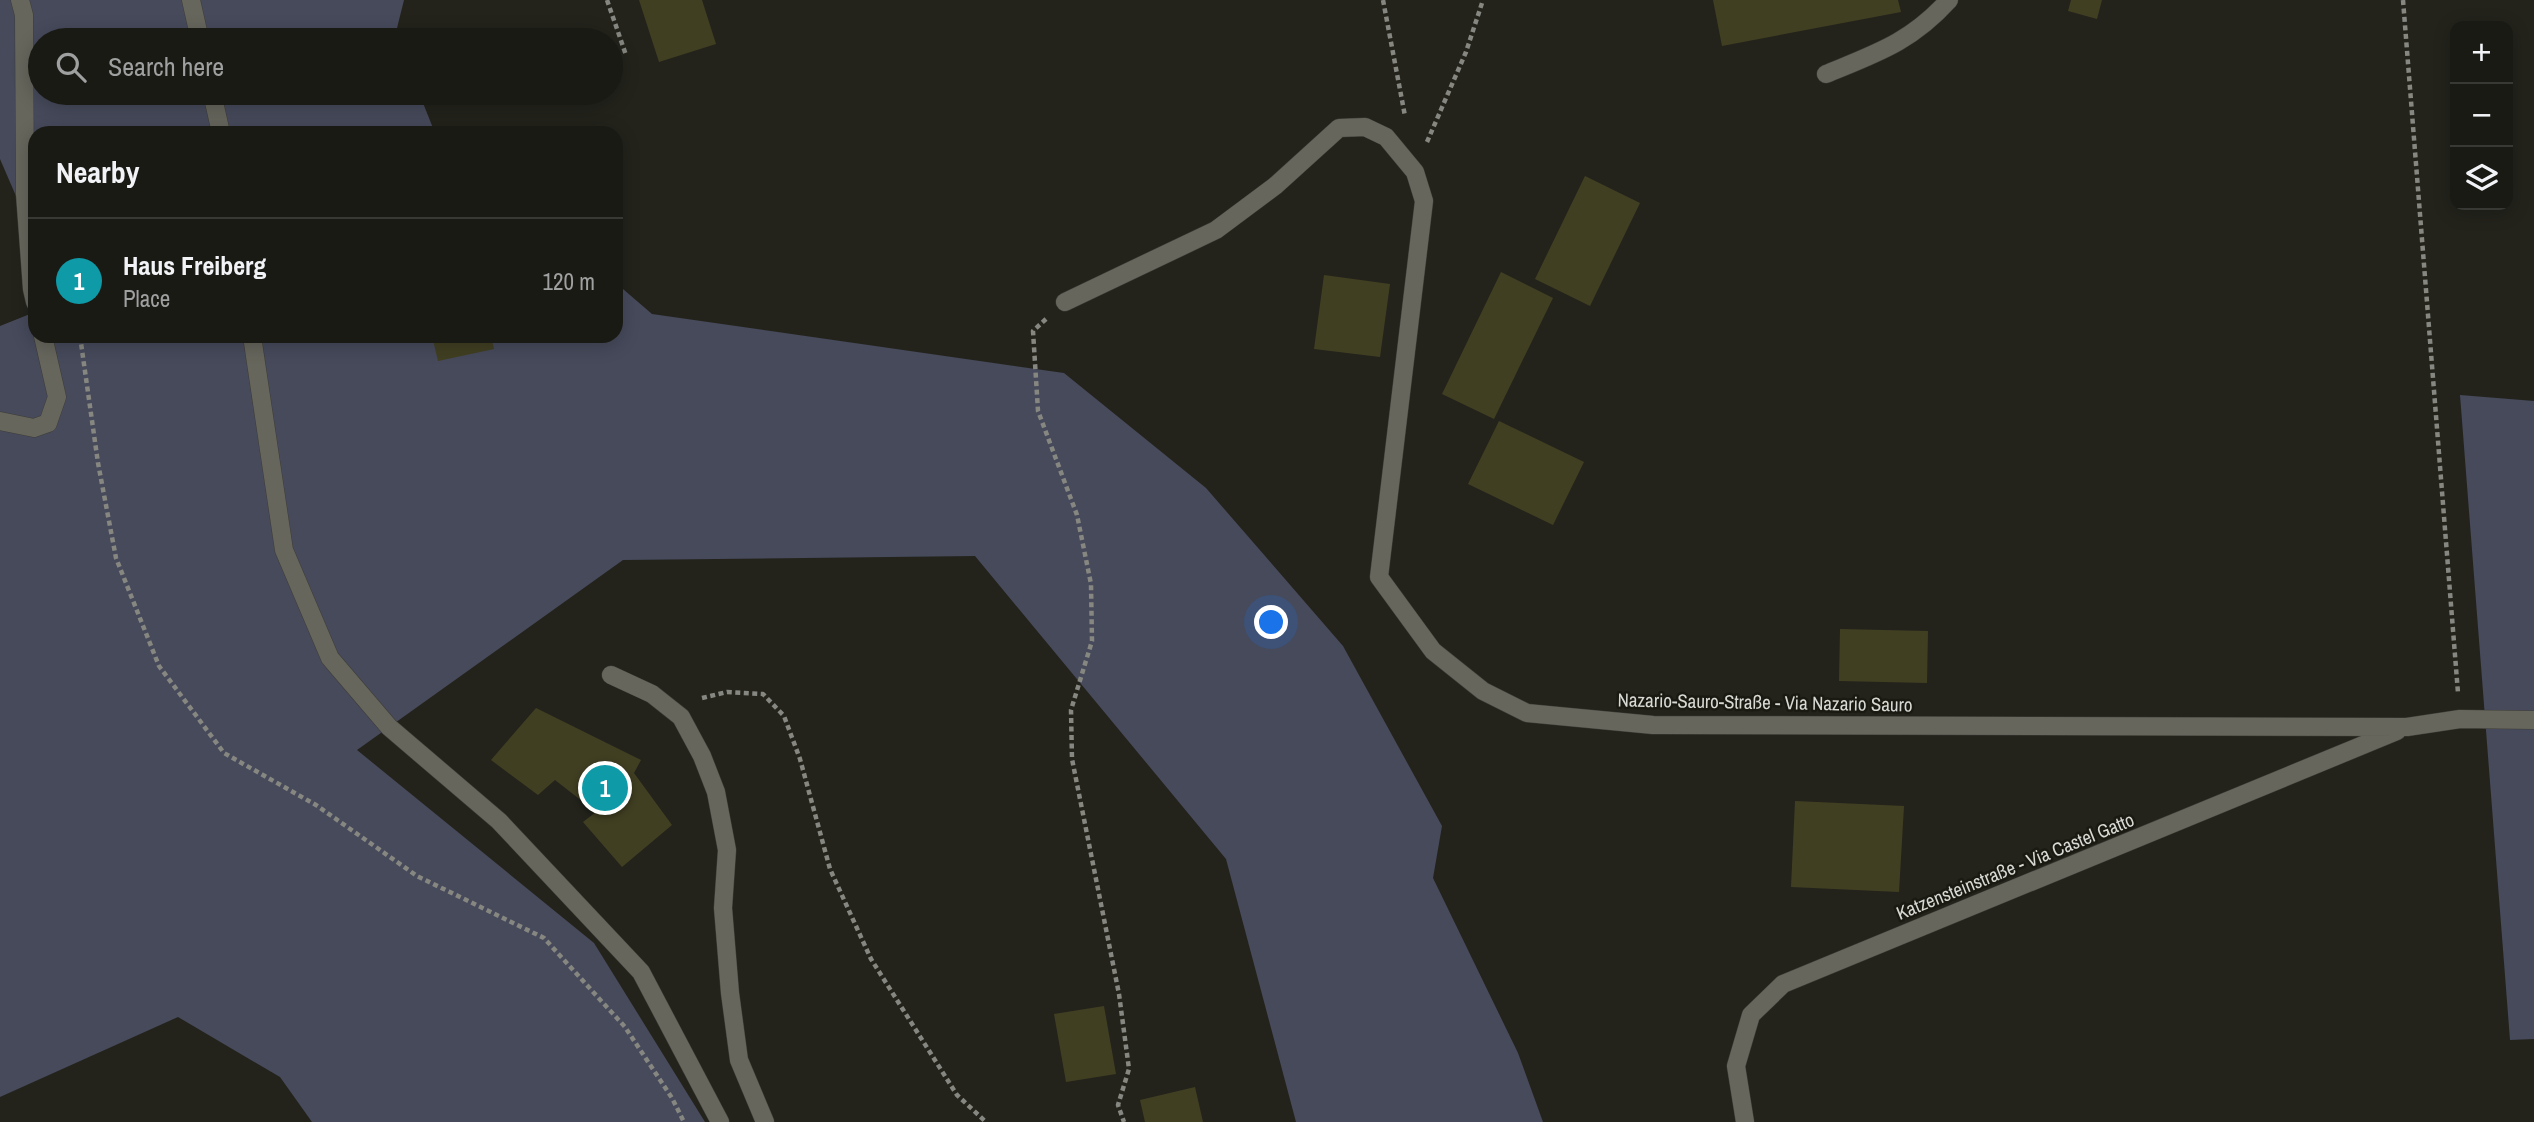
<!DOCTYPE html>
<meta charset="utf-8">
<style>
:root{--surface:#1a1a15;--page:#23231e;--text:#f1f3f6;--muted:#9fa1a0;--line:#383834;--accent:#b45309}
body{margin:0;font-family:"Archivo Narrow",sans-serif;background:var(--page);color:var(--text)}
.controls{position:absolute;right:21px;top:21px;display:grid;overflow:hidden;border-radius:14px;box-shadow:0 4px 18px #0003}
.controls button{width:63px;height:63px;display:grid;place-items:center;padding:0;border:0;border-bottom:2px solid var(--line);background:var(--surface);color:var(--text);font:35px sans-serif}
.you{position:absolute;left:1272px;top:623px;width:24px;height:24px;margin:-18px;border:5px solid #fff;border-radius:50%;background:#1a73e8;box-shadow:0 0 0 10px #1a73e833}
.badge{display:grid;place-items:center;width:46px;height:46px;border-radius:50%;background:var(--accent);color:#fff;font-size:23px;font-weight:700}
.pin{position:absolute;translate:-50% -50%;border:4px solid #fff;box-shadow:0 2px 7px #0006}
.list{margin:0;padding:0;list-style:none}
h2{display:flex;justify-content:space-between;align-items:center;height:91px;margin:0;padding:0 28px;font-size:30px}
h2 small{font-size:23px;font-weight:400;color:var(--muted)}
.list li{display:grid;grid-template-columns:46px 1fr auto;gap:21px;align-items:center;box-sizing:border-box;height:126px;padding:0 28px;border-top:2px solid var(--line)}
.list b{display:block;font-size:26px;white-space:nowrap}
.list p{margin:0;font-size:23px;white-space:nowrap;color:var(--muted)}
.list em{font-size:23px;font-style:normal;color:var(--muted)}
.icon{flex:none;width:38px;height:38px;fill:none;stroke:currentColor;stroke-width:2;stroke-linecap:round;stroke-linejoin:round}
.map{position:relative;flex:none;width:2534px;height:1122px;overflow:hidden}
.search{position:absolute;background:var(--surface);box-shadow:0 4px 18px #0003;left:28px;top:28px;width:595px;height:77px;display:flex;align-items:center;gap:18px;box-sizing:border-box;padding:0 24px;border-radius:38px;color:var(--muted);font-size:26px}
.panel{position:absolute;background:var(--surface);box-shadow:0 4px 18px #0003;left:28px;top:126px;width:595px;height:217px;border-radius:21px}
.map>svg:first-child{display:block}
.green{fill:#464a5b}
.building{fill:#413f22}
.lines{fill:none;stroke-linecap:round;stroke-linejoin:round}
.lane-casing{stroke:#3e3d37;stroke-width:19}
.street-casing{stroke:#3e3d37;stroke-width:19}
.path{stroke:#878781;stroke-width:4.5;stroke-dasharray:5 3.5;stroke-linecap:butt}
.lane{stroke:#66665d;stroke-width:18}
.street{stroke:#66665d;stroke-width:18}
.labels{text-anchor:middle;stroke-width:5;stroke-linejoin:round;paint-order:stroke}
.street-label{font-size:19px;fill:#d9d9d4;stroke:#1a1a13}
</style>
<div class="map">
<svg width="2534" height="1122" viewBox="0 0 2534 1122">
<rect width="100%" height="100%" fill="#23231c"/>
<path class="green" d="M0 0H404L396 32 399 40H40V93H419L435 133H35V240L0 159Z
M616 283 652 314 1064 373 1206 488 1343 646 1442 826 1433 878 1518 1053 1543 1122H1296L1226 859 975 556 623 560 357 750 594 943 705 1122H312L280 1077 178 1017 0 1097V326L35 312V336H616Z
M2460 395 2534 401V1039L2510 1040Z"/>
<path class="building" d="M639 0H702L716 44 659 62Z
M1713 0H1898L1901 12 1722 46Z
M2071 0H2102L2097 19 2068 11Z
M1585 176 1640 203 1590 306 1535 279Z
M1501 272 1553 298 1494 419 1442 394Z
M1324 275 1390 284 1380 357 1314 349Z
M432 336H491L494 349 438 361Z
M1499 421 1584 462 1553 525 1468 484Z
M1840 629 1928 631 1927 683 1839 681Z
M536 708 641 760 634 773 672 825 622 867 583 822 596 812 555 780 538 795 491 760Z
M1795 801 1904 806 1899 892 1791 887Z
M1104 1006 1116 1074 1066 1082 1054 1014Z
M1195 1087 1203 1122H1145L1140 1100Z"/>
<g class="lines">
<g class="lane-casing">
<path id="lane" d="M1826 74C1877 53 1911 42 1949 0
M611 675 652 694 681 717 702 756 716 792 727 850 723 908 730 993 739 1060 765 1122"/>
</g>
<g class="street-casing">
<path id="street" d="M20 0 24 15 25 194 32 289 35 302
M191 0 200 40
M212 93 221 133
M1065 302 1216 230 1275 186 1339 128 1365 127 1386 137 1415 172 1424 201 1379 577 1433 651 1483 691 1527 713 1653 725 2407 727 2460 719 2534 720
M252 336 284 550 330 658 389 727 499 821 641 972 720 1122
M0 421 34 428 48 423 57 397 43 336
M1745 1122 1736 1066 1751 1015 1783 984 2397 731"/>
</g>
<path class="path" d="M607 0 626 55
M1383 0 1405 116
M2403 0 2458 693
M1427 142 1466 52 1483 0
M1046 319 1033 331 1038 411 1077 515 1091 584 1092 641 1071 710 1072 759 1119 994 1129 1069 1118 1105 1124 1122
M80 336 98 463 116 558 159 666 224 753 316 805 417 876 544 938 625 1027 672 1098 684 1122
M702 698 727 692 763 694 784 716 800 759 830 869 871 959 957 1095 986 1122"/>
<use href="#lane" class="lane"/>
<use href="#street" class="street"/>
</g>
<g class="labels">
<g class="street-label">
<text transform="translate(1765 702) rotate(1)" y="7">Nazario-Sauro-Straße - Via Nazario Sauro</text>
<text transform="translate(2015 866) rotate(-22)" y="7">Katzensteinstraße - Via Castel Gatto</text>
</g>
</g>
</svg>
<div class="controls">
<button>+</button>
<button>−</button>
<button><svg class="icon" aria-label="layers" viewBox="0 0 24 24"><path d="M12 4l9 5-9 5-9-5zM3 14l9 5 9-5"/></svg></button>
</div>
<div class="you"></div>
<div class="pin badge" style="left:605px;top:788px;background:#0f9aa8">1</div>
<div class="search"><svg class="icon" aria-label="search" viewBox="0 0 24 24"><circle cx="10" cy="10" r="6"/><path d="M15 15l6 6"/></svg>Search here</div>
<section class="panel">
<h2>Nearby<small></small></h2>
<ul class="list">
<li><span class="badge" style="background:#0f9aa8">1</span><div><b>Haus Freiberg</b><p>Place</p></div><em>120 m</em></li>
</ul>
</section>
</div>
